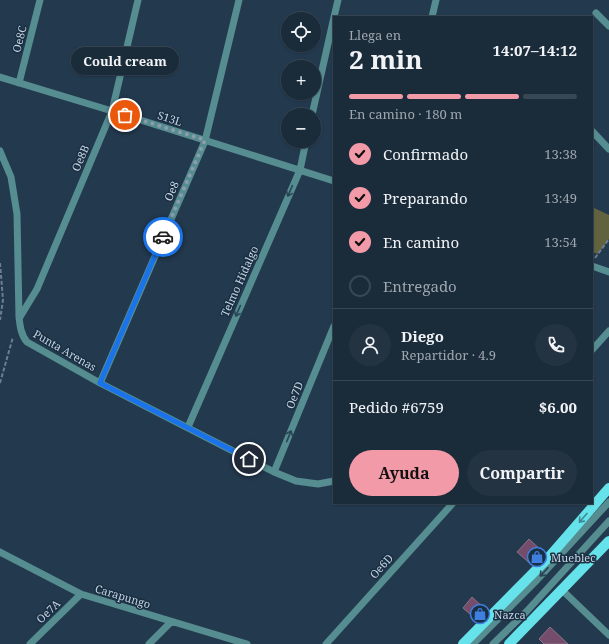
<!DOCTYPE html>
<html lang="es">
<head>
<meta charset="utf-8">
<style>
  body { margin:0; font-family:"Noto Serif",serif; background:#233342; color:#f1f3f6; height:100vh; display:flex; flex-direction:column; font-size:15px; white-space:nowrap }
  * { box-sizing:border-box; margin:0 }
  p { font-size:13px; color:#9fa7af }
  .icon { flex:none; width:22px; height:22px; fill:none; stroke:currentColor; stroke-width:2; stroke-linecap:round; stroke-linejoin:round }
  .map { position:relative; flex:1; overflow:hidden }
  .side { position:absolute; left:333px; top:16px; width:260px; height:488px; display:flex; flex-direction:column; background:#1a2b3a; border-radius:0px; box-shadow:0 1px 3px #0004,0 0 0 1px #384754 }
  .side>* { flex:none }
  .buttons { position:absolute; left:281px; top:12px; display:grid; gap:8px }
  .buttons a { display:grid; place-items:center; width:40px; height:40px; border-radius:50%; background:#1a2b3a; box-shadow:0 1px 3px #0004,0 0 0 1px #384754; font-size:20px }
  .pin { position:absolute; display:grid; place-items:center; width:34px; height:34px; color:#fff; margin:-17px; border:2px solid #fff; border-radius:50%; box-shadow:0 1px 4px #0007 }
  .courier { position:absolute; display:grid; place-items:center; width:40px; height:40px; margin:-20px; border:3px solid #1a73e8; border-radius:50%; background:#fff; color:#222; box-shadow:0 1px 5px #0007 }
  .bubble { position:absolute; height:28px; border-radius:14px; background:#1a2b3a; box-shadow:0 1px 3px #0004,0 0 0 1px #384754; font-size:13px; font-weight:700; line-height:28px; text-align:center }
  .headline em { font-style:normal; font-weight:700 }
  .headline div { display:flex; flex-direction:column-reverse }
  .headline { display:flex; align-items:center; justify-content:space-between; height:68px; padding:0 16px }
  h1 { font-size:26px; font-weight:700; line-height:30px }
  .bar { display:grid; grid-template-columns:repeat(4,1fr); gap:6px 4px; align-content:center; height:48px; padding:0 16px }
  .bar i { height:5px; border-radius:3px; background:#384754 }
  .bar .on { background:#f39aa9 }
  .bar p { grid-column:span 4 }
  .line { display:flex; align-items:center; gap:10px; padding:0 16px; border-top:1px solid #384754 }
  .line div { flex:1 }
  .round { display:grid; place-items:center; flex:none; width:42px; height:42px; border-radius:21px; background:#233342 }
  ol { padding:0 16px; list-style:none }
  li { display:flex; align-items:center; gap:12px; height:44px }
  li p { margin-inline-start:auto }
  li .icon { padding:4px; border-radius:50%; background:#f39aa9; color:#111; stroke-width:4 }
  li:last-child { color:#9fa7af }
  li i { width:22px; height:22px; border:2px solid #384754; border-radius:50% }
  .cta { display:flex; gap:8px; margin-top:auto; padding:8px 16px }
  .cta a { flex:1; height:46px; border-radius:24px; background:#f39aa9; color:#111; font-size:16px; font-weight:700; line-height:46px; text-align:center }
  .cta a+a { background:#233342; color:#f1f3f6 }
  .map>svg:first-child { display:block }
  .green { fill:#61633f }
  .building { fill:#744d6d; stroke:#8e7288 }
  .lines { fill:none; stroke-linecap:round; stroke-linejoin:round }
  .path { stroke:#6c7e90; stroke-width:2; stroke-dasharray:4 2; stroke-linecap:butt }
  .minor { stroke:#568d90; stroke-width:7 }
  .major { stroke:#66e3ea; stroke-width:10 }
  .oneway { stroke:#284656 }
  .oneway2 { stroke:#408996 }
  .done { stroke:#8d9dad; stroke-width:4; stroke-dasharray:0 7.2 }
  .route { stroke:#1a73e8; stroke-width:5 }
  .labels { text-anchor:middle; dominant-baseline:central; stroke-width:3; stroke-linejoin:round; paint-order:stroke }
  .street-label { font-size:11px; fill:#c6d3e0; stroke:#192f43 }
  .poi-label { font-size:11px; fill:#c6d3e0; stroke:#192f43; text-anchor:start }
</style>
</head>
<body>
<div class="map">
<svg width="609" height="644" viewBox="0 0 609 644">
  <rect width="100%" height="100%" fill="#23394e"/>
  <path class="green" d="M592,207L609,215V239L598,254L592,252Z"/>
  <path class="building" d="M529,539L544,553L533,566L517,552Z
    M472,597L487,611L478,621L463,608Z
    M550,627L568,644H544L539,639Z"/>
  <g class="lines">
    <path class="path" d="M595,258L609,239
      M0,263L3,300L0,320
      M0,383L13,337"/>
    <path class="minor" d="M596,13L609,26
      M334,17L338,0
      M432,17L436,0
      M0,77L112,111L334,181
      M19,83L40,0
      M312,115L334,17
      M592,131L609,149
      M0,151L11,177L17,214L19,317C20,326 21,335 27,342L100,383L274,472L296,481L318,484L334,481
      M592,266L609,272
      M20,317L37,289L112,111L138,0
      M592,350L609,331
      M100,383L205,141L239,0
      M188,427L300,170L306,141
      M274,472L334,326
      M0,552L81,594L247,644
      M562,590L609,635
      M30,644L81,594
      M149,644L171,622
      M326,644L453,503
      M473,644L537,580L609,502
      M493,644L527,611L609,521"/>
    <path class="major" d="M463,644L549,557L609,488
      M509,644L609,541"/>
  </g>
  <defs><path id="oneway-shaft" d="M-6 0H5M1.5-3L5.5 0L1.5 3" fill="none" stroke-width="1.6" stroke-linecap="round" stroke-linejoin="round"/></defs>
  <g class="oneway">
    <use href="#oneway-shaft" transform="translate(290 191) rotate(114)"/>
    <use href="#oneway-shaft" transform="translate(238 311) rotate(114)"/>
    <use href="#oneway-shaft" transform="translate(289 436) rotate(-68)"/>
    <use href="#oneway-shaft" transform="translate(544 572) rotate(133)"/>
  </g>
  <use class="oneway2" href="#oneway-shaft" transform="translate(583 518) rotate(131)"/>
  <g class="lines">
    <path class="done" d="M125,115L205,140L163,237"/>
    <path class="route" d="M163,237L100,383L249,459"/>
  </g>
  <defs>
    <g id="shop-ring" transform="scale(1)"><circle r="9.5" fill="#192f43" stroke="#3f7fe0" stroke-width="1.5"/><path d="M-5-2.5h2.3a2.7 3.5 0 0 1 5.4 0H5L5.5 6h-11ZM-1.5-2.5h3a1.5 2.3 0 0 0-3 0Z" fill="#3f7fe0"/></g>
  </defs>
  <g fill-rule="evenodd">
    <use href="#shop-ring" x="537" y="557"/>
    <use href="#shop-ring" x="480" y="614"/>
  </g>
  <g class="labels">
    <g class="street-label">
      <text transform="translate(19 39) rotate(-76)">Oe8C</text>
      <text transform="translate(170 118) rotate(18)">S13L</text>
      <text transform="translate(80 158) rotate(-67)">Oe8B</text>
      <text transform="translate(171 191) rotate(-67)">Oe8</text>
      <text transform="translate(239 281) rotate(-66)">Telmo Hidalgo</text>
      <text transform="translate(65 350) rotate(30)">Punta Arenas</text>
      <text transform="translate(294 395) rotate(-68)">Oe7D</text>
      <text transform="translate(381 566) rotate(-48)">Oe6D</text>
      <text transform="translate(123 596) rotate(17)">Carapungo</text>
      <text transform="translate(48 611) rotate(-44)">Oe7A</text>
    </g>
    <g class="poi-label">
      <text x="551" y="557">Mueblec</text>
      <text x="494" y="614">Nazca</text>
    </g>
  </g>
</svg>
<div class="buttons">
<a><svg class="icon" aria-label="locate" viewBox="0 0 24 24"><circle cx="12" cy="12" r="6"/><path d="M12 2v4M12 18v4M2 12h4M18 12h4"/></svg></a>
<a>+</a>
<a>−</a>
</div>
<div class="pin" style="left:125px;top:115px;background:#ea580c"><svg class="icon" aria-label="bag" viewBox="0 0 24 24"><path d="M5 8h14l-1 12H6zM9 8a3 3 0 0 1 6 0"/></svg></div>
<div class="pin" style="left:249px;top:459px;background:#1f2937"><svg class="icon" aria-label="home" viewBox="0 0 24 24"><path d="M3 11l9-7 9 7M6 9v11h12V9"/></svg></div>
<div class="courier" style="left:163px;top:237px"><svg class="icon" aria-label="car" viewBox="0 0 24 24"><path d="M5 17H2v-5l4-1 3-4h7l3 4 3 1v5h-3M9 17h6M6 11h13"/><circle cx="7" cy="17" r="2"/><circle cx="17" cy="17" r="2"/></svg></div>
<div class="bubble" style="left:71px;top:47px;width:108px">Could cream</div>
<section class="side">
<div class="headline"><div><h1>2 min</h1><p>Llega en</p></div><em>14:07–14:12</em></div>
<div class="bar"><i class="on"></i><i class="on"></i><i class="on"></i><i></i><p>En camino · 180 m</p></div>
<ol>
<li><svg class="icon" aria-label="check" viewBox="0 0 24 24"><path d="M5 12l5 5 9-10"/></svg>Confirmado<p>13:38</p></li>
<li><svg class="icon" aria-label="check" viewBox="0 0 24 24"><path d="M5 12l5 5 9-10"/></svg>Preparando<p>13:49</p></li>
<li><svg class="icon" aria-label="check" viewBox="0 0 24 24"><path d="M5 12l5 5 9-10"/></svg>En camino<p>13:54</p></li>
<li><i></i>Entregado</li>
</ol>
<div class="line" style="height:72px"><a class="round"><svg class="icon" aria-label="person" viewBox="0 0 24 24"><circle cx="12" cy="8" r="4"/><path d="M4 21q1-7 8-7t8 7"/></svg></a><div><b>Diego</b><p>Repartidor · 4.9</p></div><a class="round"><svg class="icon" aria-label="phone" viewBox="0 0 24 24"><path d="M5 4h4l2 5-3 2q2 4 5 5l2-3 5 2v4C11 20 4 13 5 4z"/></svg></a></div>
<div class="line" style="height:52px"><div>Pedido #6759</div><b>$6.00</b></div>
<div class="cta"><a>Ayuda</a><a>Compartir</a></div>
</section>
</div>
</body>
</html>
